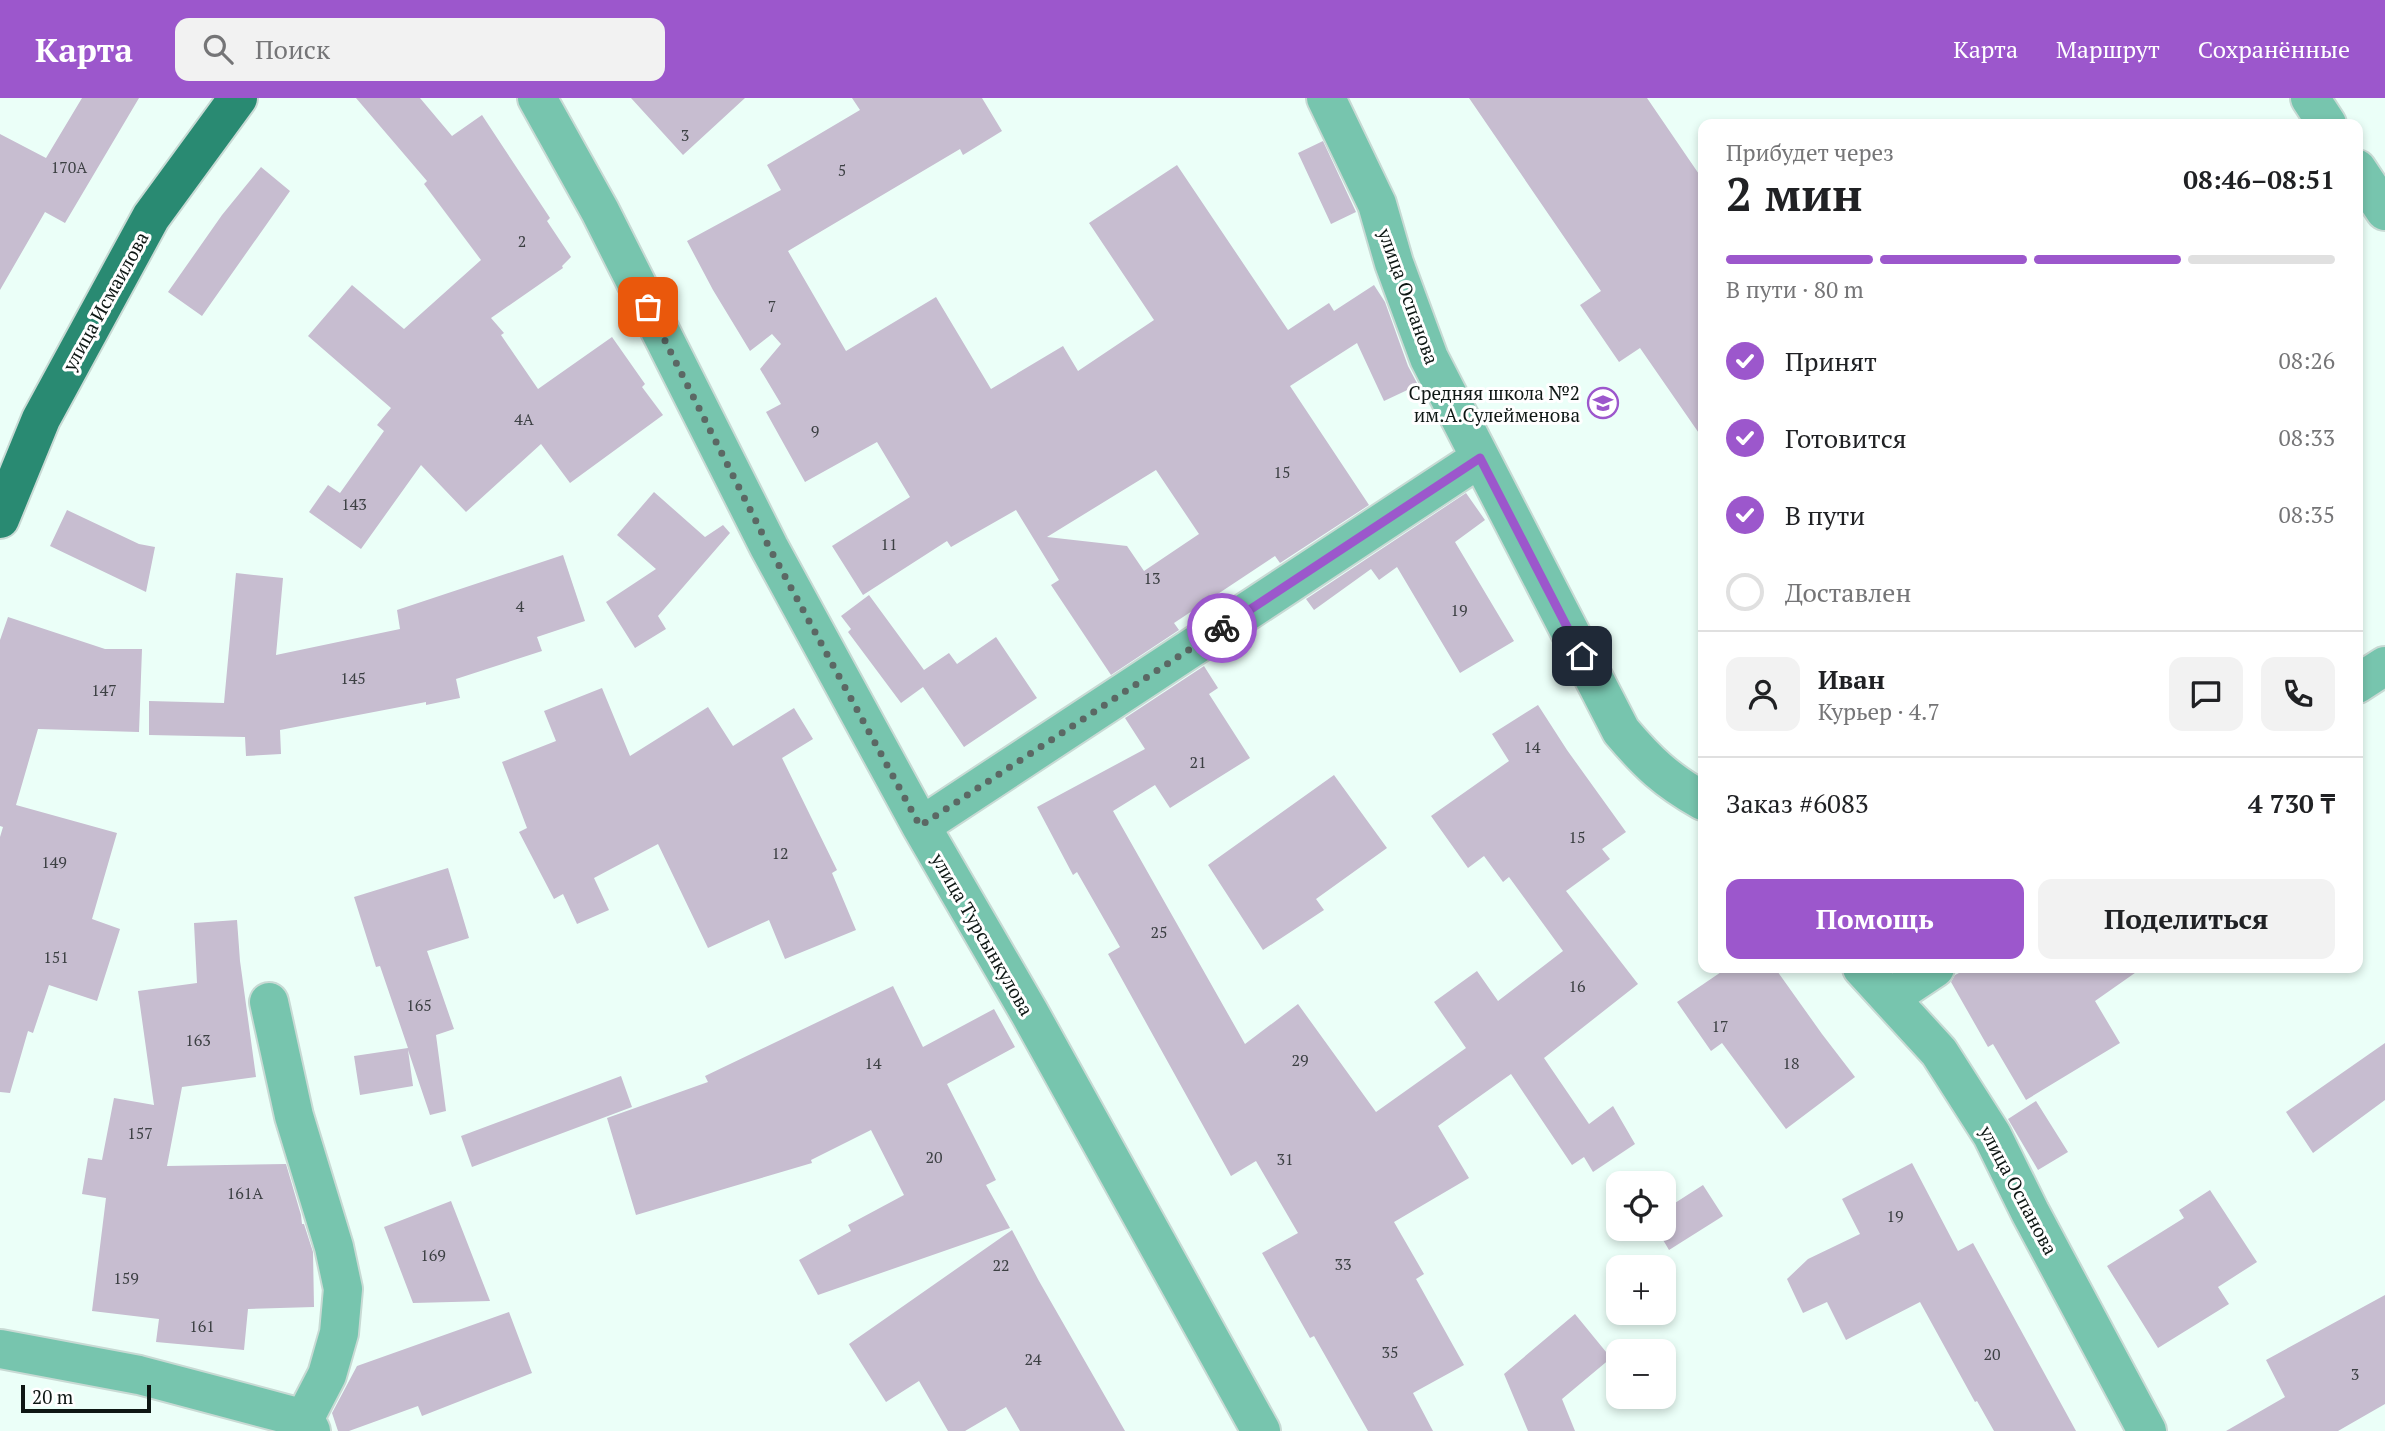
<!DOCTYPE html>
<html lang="ru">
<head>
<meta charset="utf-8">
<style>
  body { margin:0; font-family:"PT Serif",serif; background:#f2f2f2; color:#202124; height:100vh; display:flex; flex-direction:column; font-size:26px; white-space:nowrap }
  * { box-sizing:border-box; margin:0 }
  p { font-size:23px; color:#757577 }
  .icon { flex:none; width:38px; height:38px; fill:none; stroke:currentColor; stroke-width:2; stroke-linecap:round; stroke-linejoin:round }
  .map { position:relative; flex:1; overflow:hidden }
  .sheet { position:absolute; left:1698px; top:21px; width:665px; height:854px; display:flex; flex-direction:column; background:#fff; border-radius:14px; box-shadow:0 4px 10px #0003 }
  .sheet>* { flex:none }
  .fabs { position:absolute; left:1606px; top:1073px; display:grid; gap:14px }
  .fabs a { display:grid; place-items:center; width:70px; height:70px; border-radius:14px; background:#fff; box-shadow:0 4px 10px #0003; font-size:35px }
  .scale { position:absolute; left:21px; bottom:18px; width:130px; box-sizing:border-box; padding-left:7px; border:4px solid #0e1714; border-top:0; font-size:19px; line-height:24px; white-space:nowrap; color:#0e1714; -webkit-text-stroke:5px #fff; paint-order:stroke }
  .pin { position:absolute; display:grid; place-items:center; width:60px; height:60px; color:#fff; margin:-30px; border-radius:14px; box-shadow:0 4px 10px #0006 }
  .courier { position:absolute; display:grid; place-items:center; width:70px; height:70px; margin:-35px; border:5px solid #9c57cc; border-radius:50%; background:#fff; color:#222; box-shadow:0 2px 9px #0007 }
  .headline em { font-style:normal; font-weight:700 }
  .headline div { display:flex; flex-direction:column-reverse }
  .headline { display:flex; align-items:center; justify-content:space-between; height:119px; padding:0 28px }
  h1 { font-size:46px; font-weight:700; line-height:52px }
  .bar { display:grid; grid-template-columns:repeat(4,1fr); gap:10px 7px; align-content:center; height:84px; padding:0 28px }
  .bar i { height:9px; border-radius:5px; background:#e0e0e0 }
  .bar .active { background:#9c57cc }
  .bar p { grid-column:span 4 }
  .line { display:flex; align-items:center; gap:18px; padding:0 28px; border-top:2px solid #e0e0e0 }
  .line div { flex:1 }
  .round { display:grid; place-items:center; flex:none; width:74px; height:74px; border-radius:14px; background:#f2f2f2 }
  ol { padding:0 28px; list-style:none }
  li { display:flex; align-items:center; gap:21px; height:77px }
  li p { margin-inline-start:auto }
  li .icon { padding:7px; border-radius:50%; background:#9c57cc; color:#fff; stroke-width:4 }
  li:last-child { color:#757577 }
  li i { width:38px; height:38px; border:4px solid #e0e0e0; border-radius:50% }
  .action { display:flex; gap:14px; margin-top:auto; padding:14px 28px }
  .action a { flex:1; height:80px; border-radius:14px; background:#9c57cc; color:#fff; font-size:28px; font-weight:700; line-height:80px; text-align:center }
  .action a+a { background:#f2f2f2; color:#202124 }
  header { display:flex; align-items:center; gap:42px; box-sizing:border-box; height:98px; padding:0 35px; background:#9c57cc; color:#fff }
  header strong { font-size:33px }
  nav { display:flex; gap:38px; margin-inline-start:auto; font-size:24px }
  .search { width:490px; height:63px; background:#f2f2f2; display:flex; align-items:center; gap:18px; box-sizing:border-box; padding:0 24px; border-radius:14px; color:#757577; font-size:26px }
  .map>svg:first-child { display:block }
  .building { fill:#c7bdd0; fill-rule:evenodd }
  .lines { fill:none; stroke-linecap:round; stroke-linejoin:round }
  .minor-casing { stroke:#c8dad4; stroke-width:42 }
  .major-casing { stroke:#c8dad4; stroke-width:42 }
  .minor { stroke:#77c5ae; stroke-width:38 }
  .major { stroke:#298a72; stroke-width:38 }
  .done { stroke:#5b6864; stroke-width:7; stroke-dasharray:0 12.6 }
  .route { stroke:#9c57cc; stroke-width:9 }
  .labels { text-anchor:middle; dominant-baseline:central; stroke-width:6; stroke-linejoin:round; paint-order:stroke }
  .number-label { font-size:16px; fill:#3c4043 }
  .street-label { font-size:19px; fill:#0e1714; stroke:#fff }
  .poi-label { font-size:19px; fill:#0e1714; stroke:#fff; text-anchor:end }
</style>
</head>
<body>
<header>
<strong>Карта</strong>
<div class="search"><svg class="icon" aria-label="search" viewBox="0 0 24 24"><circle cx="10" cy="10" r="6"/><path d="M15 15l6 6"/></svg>Поиск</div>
<nav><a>Карта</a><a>Маршрут</a><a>Сохранённые</a></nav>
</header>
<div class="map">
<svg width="2385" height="1333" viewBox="0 0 2385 1333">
  <rect width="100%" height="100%" fill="#ebfff8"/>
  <path class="building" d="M82,0H139L65,125L45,114L0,192V36L46,60Z
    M356,0H420L452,38L482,17L550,120L547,123L571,159L562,168L563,170L491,220L504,235L501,237L538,291L612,239L645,286L642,289L663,317L570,385L541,346L466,414L421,367L361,451L309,414L328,387L340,395L384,333L377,327L391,310L308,238L352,187L404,231L481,162L424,86L427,83Z
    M631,0H745L683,57Z
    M852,0H982L1002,33L963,57L960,51L788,153L846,253L936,199L991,291L1063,248L1078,273L1154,222L1089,125L1177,67L1288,232L1329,205L1334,213L1374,187L1385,204L1408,268L1418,287L1384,303L1357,245L1290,288L1369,407L1280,465L1275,458L1174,525L1179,532L1111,577L1051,487L1059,482L1016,412L951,449L947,443L863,497L832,448L910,399L877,344L805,384L766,314L781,306L760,271L781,246L772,236L750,253L713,192L687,143L781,92L767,67L860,12ZM1156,372L1199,436L1144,473L1127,448L1047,439Z
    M1469,0H1647L1703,82V341L1640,250L1619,264L1580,207L1601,193Z
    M1323,43L1356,114L1331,126L1298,55Z
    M261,69L290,93L202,218L168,194L222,117Z
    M654,394L705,439L723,427L730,435L658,518L666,531L635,550L606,504L656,471L617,437Z
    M1466,395L1485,422L1455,444L1514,543L1460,575L1397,469L1379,482L1371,471L1314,512L1306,501Z
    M67,412L139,446L155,449L146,494L50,448Z
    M563,457L585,523L537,539L542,553L456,581L460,600L426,607V604L280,632L281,656L246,658L245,639L149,637V603L224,605L236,475L283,480L276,557L400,531L397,512Z
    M869,497L924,572L949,555L957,566L996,539L1037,600L964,649L923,589L901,605L848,534L851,531L841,518Z
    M8,519L105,551H142L139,634L38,631L16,707L117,735L92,821L120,831L97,903L49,887L33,935L28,933L10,995L0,994V739L3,729L0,728V542Z
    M1204,568L1218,590L1209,596L1250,660L1170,710L1155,687L1113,713L1245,946L1298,906L1376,1014L1466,950L1434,904L1477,873L1498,903L1563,853L1509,779L1503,784L1484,758L1468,770L1431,718L1509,663L1492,636L1538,607L1567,652L1626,734L1602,751L1610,761L1566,793L1638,886L1544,960L1589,1026L1613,1008L1635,1046L1593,1074L1584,1059L1572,1067L1511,976L1438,1028L1469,1080L1394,1124L1424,1176L1416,1181L1464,1267L1413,1295L1433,1333H1368L1314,1238L1310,1240L1262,1155L1298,1135L1256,1063L1231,1078L1108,856L1120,849L1077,774L1073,777L1037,709L1145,651L1125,620Z
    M602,590L630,658L708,609L733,648L794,610L813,641L782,660L837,772L832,775L856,832L785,861L769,822L708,850L658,746L594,780L609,812L577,826L563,796L554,801L519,734L527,730L502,664L556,643L544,613Z
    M1334,677L1387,750L1316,801L1324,812L1263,852L1208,767Z
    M448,770L469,840L427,853L454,931L436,937L446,1013L430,1017L408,952L413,988L360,997L354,958L408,950L380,868L376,869L354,799Z
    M237,822L240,863L256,979L182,989L167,1068L286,1066L301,1117L302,1126H304L313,1154L314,1209L248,1211L244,1252L156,1244L159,1221L92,1213L106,1100L82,1096L88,1060L102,1062L114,1000L154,1007L138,893L197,885L194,825Z
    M1727,870H1775L1822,936L1855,979L1786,1031L1722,945L1711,953L1677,904Z
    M1969,870H2142L2095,903L2120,945L2026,1002L1993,946L1988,949L1951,884L1955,877Z
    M893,888L923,949L994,911L1015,949L947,986L996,1082L986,1087L1010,1130L818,1197L799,1162L851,1133L848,1127L904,1097L871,1032L811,1062L812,1065L636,1117L607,1020L708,984L705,978Z
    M2385,945V1002L2313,1055L2286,1014Z
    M621,978L632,1009L472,1069L461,1038Z
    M2036,1003L2068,1054L2038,1072L2008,1021Z
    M1912,1065L1958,1153L1973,1145L2076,1333H1994L1977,1303L1975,1304L1920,1204L1846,1242L1827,1204L1803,1215L1787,1181L1808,1161L1860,1136L1842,1101Z
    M1703,1087L1723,1118L1669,1152L1656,1130H1664V1112Z
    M2210,1092L2257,1164L2218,1189L2229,1206L2158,1250L2107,1168L2184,1120L2179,1112Z
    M451,1103L490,1203L413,1205L384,1129Z
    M1012,1132L1039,1183L1125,1333H1020L1006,1309L965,1333H948L919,1283L886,1304L849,1246Z
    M2385,1197V1306L2338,1333H2226L2285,1299L2266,1262Z
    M509,1214L532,1275L422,1318L418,1308L349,1333H338L332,1315L357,1268Z
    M1575,1216L1611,1260L1562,1301L1575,1333H1528L1504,1276Z"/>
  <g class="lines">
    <g class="minor-casing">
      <path id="minor" d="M537,0L600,113L769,449L921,728L1029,914L1261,1333
        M1326,0L1377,106L1394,165L1429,260L1621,633C1648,665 1666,682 1703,703
        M2310,0L2327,26
        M2357,71L2385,113
        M2357,586L2385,568
        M921,728L1480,360
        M1862,870L1939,954L1992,1037L2030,1114L2147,1333
        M1890,900L1935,870
        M269,904L294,1018L334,1149L343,1191L339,1235L327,1277L298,1333
        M0,1251L139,1277L305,1321L311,1333"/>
    </g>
    <g class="major-casing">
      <path id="major" d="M0,421L41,321L151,119L238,0"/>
    </g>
    <use href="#minor" class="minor"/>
    <use href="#major" class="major"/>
  </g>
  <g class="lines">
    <path class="done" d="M648,209L769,449L920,728L1222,530"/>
    <path class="route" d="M1222,530L1480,360L1582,558"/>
  </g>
  <defs>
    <g id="school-ring" transform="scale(1.575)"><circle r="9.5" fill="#fff" stroke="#9c57cc" stroke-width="1.5"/><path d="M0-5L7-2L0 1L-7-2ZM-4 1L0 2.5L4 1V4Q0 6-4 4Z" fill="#9c57cc"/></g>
  </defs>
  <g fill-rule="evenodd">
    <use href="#school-ring" x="1603" y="305"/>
  </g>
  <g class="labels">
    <g class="number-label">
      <text x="685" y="37">3</text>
      <text x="69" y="69">170А</text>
      <text x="842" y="72">5</text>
      <text x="522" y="143">2</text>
      <text x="772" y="208">7</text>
      <text x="524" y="321">4А</text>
      <text x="815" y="333">9</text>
      <text x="1282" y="374">15</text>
      <text x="354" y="406">143</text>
      <text x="889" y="446">11</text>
      <text x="1152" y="480">13</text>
      <text x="520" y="508">4</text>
      <text x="1459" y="512">19</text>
      <text x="353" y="580">145</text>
      <text x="104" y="592">147</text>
      <text x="1532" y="649">14</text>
      <text x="1198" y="664">21</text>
      <text x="1577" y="739">15</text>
      <text x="780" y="755">12</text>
      <text x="54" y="764">149</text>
      <text x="1159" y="834">25</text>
      <text x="56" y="859">151</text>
      <text x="1577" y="888">16</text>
      <text x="419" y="907">165</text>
      <text x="1720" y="928">17</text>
      <text x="198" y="942">163</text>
      <text x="1300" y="962">29</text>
      <text x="873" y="965">14</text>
      <text x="1791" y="965">18</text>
      <text x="140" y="1035">157</text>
      <text x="934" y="1059">20</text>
      <text x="1285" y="1061">31</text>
      <text x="245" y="1095">161А</text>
      <text x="1895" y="1118">19</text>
      <text x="433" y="1157">169</text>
      <text x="1343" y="1166">33</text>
      <text x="1001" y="1167">22</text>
      <text x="126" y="1180">159</text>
      <text x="202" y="1228">161</text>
      <text x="1390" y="1254">35</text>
      <text x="1992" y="1256">20</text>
      <text x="1033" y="1261">24</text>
      <text x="2355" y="1276">3</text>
    </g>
    <g class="street-label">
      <text transform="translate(1409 198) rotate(70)">улица Оспанова</text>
      <text transform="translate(105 203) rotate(-61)">улица Исмаилова</text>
      <text transform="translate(983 836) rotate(60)">улица Турсынкулова</text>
      <text transform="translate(2019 1092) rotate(62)">улица Оспанова</text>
    </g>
    <g class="poi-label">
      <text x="1580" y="294">Средняя школа №2<tspan x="1580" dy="22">им.А.Сулейменова</tspan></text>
    </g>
  </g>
</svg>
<div class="fabs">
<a><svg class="icon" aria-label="locate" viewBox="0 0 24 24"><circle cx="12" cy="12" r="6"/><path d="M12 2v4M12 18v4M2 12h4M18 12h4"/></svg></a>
<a>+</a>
<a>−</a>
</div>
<div class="scale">20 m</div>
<div class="pin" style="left:648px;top:209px;background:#ea580c"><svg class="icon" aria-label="bag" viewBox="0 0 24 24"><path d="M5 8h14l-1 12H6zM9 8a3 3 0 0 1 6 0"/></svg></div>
<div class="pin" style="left:1582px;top:558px;background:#1f2937"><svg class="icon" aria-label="home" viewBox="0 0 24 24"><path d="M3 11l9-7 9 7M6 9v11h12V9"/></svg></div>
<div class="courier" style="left:1222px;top:530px"><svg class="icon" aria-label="bike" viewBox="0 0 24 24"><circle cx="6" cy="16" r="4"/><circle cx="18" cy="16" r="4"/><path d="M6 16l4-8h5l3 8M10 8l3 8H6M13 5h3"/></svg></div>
<section class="sheet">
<div class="headline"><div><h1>2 мин</h1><p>Прибудет через</p></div><em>08:46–08:51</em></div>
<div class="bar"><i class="active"></i><i class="active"></i><i class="active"></i><i></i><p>В пути · 80 m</p></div>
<ol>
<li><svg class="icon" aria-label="check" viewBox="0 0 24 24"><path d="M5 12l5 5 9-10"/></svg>Принят<p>08:26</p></li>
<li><svg class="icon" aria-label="check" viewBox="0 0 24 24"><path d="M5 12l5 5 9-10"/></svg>Готовится<p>08:33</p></li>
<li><svg class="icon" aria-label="check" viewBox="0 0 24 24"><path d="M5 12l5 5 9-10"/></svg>В пути<p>08:35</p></li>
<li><i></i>Доставлен</li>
</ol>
<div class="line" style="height:126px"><a class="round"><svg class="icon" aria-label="person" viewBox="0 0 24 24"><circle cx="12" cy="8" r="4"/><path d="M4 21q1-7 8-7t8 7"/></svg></a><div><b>Иван</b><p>Курьер · 4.7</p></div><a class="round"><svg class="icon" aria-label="chat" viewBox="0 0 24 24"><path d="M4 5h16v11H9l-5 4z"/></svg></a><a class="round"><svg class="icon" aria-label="phone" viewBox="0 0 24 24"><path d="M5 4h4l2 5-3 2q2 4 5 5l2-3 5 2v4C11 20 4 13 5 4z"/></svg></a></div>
<div class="line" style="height:91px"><div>Заказ #6083</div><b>4 730 ₸</b></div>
<div class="action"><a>Помощь</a><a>Поделиться</a></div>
</section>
</div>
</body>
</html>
